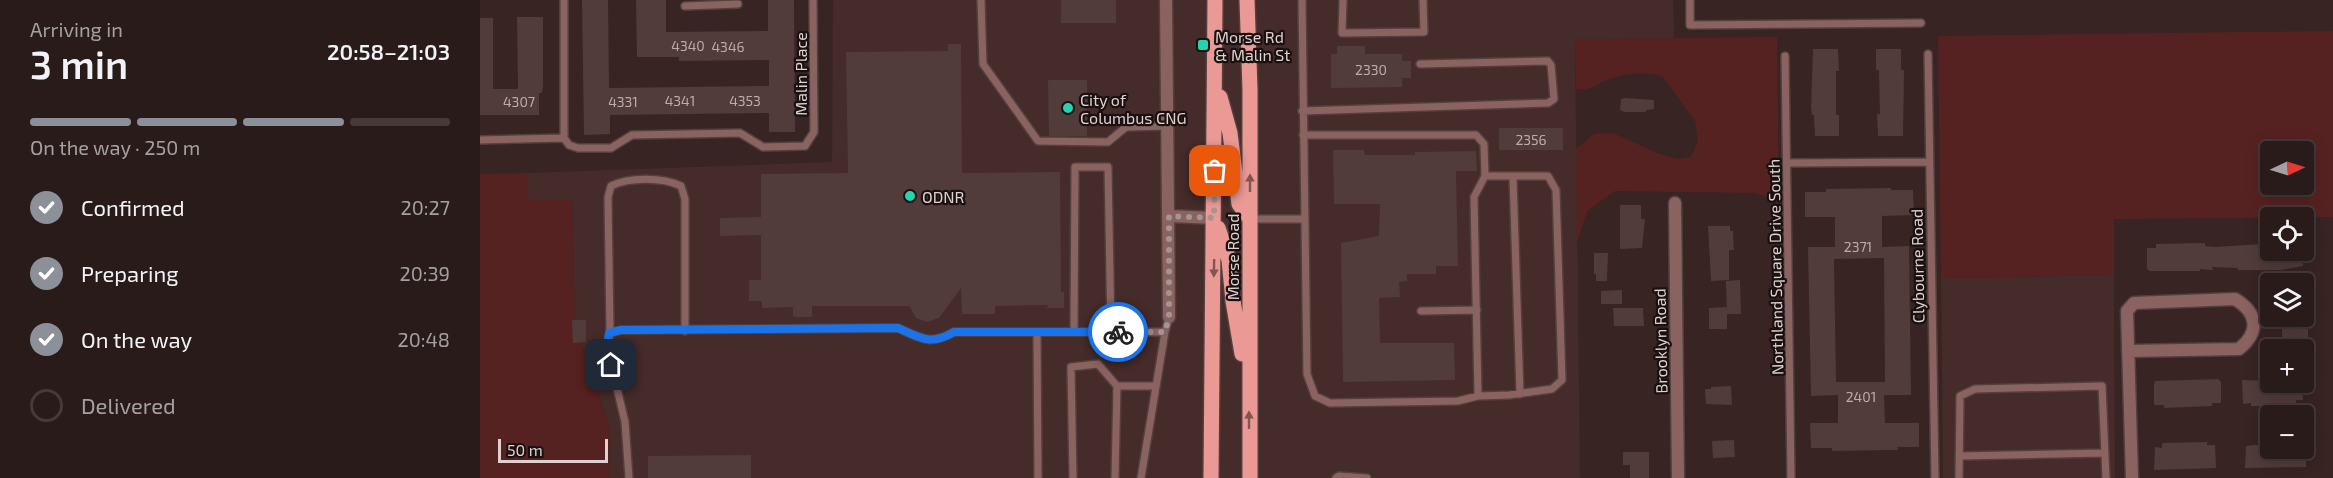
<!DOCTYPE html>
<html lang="en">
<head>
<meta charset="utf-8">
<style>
  body { margin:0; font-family:"Exo 2",sans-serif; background:#312423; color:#f1f3f6; height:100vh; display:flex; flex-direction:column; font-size:22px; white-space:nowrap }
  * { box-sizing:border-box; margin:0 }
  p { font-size:20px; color:#a5a1a2 }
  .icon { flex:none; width:33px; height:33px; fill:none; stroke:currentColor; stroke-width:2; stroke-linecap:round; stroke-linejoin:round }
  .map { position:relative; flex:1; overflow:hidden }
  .sheet { display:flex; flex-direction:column; background:#291b1a; width:480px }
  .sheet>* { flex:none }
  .needle { width:39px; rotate:86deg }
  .fabs { position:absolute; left:1780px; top:141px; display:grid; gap:12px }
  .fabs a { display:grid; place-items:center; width:54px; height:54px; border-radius:6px; background:#291b1a; box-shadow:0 3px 15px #0003,0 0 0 2px #453939; font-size:30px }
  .scale { position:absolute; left:18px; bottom:15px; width:110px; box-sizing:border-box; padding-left:6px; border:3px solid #dfd1d0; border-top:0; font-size:16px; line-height:21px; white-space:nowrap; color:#dfd1d0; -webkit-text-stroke:4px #19100f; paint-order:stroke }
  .pin { position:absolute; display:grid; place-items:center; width:51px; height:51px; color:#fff; margin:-26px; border-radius:12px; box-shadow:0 3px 9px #0006 }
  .courier { position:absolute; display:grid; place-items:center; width:60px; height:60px; margin:-30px; border:4px solid #1a73e8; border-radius:50%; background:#fff; color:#222; box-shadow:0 2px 8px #0007 }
  .head em { font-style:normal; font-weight:600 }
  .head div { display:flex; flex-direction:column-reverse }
  .head { display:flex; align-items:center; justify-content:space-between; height:102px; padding:0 30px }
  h1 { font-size:39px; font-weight:600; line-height:45px }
  .bar { display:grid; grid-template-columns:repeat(4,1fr); gap:9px 6px; align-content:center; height:72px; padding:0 30px }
  .bar i { height:8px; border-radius:4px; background:#453939 }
  .bar .active { background:#8c9099 }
  .bar p { grid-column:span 4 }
  ol { padding:0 30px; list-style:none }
  li { display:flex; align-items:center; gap:18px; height:66px }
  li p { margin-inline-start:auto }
  li .icon { padding:6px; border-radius:50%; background:#8c9099; color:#fff; stroke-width:4 }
  li:last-child { color:#a5a1a2 }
  li i { width:33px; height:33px; border:3px solid #453939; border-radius:50% }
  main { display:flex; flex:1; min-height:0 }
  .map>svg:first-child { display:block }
  .built { fill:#452b29 }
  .green { fill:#562221; fill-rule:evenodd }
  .building { fill:#513c3a; fill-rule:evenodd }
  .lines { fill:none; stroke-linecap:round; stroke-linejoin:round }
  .lane-casing { stroke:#52403f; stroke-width:10 }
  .street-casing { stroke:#52403f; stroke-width:15 }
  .primary-casing { stroke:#52403f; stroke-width:18 }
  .lane { stroke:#8a6260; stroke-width:7 }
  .street { stroke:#8a6260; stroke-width:12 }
  .primary { stroke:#eb9995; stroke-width:15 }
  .oneway { fill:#825452 }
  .done { stroke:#a49493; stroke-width:6; stroke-dasharray:0 10.8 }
  .route { stroke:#1a73e8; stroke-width:8 }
  .poi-dot { fill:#23d5af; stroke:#19100f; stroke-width:2 }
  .labels { text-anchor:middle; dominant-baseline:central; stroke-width:4.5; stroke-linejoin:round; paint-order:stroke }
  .number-label { font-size:14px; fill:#bcacaa }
  .poi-label { font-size:16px; fill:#dfd1d0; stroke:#19100f; text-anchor:start }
  .street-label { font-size:16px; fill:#dfd1d0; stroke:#19100f }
</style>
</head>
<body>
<main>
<section class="sheet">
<div class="head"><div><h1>3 min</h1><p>Arriving in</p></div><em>20:58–21:03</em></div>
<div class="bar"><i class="active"></i><i class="active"></i><i class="active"></i><i></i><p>On the way · 250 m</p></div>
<ol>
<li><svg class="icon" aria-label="check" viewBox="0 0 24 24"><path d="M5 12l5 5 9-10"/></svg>Confirmed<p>20:27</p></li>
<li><svg class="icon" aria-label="check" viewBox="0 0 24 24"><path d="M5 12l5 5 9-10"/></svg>Preparing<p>20:39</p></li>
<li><svg class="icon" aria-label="check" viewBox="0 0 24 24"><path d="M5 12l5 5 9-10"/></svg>On the way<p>20:48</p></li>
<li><i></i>Delivered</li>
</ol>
</section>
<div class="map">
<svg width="1853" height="478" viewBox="0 0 1853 478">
  <rect width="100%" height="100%" fill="#372423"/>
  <path class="built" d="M353,0H1193L1194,38L1095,40L1100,478H130L129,425L95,325L92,200H47V173L352,162Z
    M1634,275L1635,478H1463L1461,278Z"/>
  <path class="green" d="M1853,31V217L1634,219V275L1461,278L1458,36ZM1791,152H1824V184H1791Z
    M1297,37L1299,201L1275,193L1135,191L1107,211L1097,243L1096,149L1114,134L1133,133L1177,153L1197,159L1211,157L1218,140L1215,121L1182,76C1165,72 1147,73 1130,79C1115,84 1113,91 1096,89L1095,39Z
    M47,173L48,200H92L95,325L129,425L130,478H0V174Z"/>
  <path class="building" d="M102,0H128L129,88L289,86V60L199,61V57H157L156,0H186V32L288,31V0H314L315,132H289V113L130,115V134L104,135Z
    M581,0H636V23H581Z
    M37,17H63V85L62,93H59V115H0V18H13V89H38Z
    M468,44H481L482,173L580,172L581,292H584V308H567L568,305L515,306V314H482L481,288L459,318L447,322L436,318L429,306H332V317H313V307L282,308V301H269V280H281V235L240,236V218L281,217V174L368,173L366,52L468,51Z
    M857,46H885V54H922V61H931V78H922V87L851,88V54H857Z
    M1333,49H1358L1359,71H1356V115H1359V136H1335L1334,115H1332L1331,108Z
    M1396,49H1421V70H1424L1423,136H1398L1397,114H1400L1399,70H1396Z
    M568,80H607V136H569Z
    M1145,98L1174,100V109L1166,110V112H1144L1140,110L1141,99Z
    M1019,128H1083V150H1019Z
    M853,150H884L885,155H935V152L996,151L997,171H976L978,266H956V274H927V281L919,282L920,297L899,298L900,343H974L975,380L863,382L861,243L899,236L900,204H854Z
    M1411,188V190H1433L1434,215L1402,216V247L1429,246L1431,395H1404L1405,423H1439V447H1417L1418,450H1411L1352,451V448H1331L1330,423H1358V395L1331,396L1328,247H1355V217H1325V192H1346V189ZM1404,258L1405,382H1356L1354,259Z
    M1140,205H1161V219H1165L1162,248L1140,249Z
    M1228,226H1250V231H1253L1254,250H1249V280L1231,281Z
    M1725,243V246L1734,247L1783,244V246H1791V250H1822L1823,266L1801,270H1758V268L1732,267L1733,270L1720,269V271H1670L1667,269V248H1676V244Z
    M1114,253H1128L1127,281H1116V274H1114Z
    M1260,280L1261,314H1247L1246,281Z
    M1142,290V304H1121V291Z
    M1247,307V329H1229V308Z
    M1133,308H1163L1164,326H1134Z
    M1802,316H1828V345H1825V350H1802Z
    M92,320H106V342L93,343Z
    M1738,379L1741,382V403H1732V406L1684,408V405H1674V384L1675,381Z
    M1762,380L1822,382L1823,400H1816V406H1771V403L1763,404Z
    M1251,386L1252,405L1226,404L1225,389H1231V387Z
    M1254,440L1255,457L1233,458L1232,441Z
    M1727,442V445H1735L1736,468L1674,470L1675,447L1682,448V443Z
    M1773,445H1790L1791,448H1826V467L1765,468L1766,446Z
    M1143,452H1169V478H1150V465H1143Z
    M271,455V478H168V456Z"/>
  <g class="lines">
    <g class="lane-casing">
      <path id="lane" d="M84,0V138
        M501,0L503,64L558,141L628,142L646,127L688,126
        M822,0L827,374L835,396L850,403L978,401L998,396L1029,395L1072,389L1082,380L1076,190L1068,176H1005
        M863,0L862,33L944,32L943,0
        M1210,0V25L1441,23
        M205,6L258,4
        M1448,54L1455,478
        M1305,56L1311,478
        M822,111L1068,103L1074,99L1071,65L1068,61L940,64
        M823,135H996L1004,144L1005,176L994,197L998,396
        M84,138L89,145L98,148H131L152,135L260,133L283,147L325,146L334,132L333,0
        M0,140L84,138
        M1307,163L1449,162
        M1033,177L1040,394
        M770,219H824
        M941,311L997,310
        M557,332L558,478
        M594,332L595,167H628L631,332
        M130,333L128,197L131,186C149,177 182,177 201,186L205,199V331
        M1479,456L1625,453
        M149,478L145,422L127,346L130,333L141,330L418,328C441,338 449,346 474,332H685L689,317
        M593,478L591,367L618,364L637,386H676
        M635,478L637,386
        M661,478L685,332
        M856,478L859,476L887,478
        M1479,478L1480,396L1495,389L1622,386L1626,478"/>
    </g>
    <g class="street-casing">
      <path id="street" d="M686,0L689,317
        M1195,203L1198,478
        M689,216L734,218
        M1648,351L1759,349C1780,332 1778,313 1755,299L1654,303L1647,311L1652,478"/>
    </g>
    <g class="primary-casing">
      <path id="primary" d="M767,0L770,90V478
        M740,97L750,133L759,204L770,219
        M738,228L749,260L753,301L762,354
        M731,478L735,0"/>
    </g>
    <use href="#lane" class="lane"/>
    <use href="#street" class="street"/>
    <use href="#primary" class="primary"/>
  </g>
  <defs><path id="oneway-solid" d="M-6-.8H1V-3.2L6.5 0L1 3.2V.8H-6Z" transform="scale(1.5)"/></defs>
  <g class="oneway">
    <use href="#oneway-solid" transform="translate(770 183) rotate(-90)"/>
    <use href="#oneway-solid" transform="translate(734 268) rotate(91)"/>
    <use href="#oneway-solid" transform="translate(769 420) rotate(-90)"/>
  </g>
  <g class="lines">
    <path class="done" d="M638,332H685L689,317V216L734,218L735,171"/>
    <path class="route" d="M131,365L127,346L129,333L141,330L418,328C441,338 450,346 474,332H638"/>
  </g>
  <g class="poi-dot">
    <rect x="717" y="39" width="12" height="12" rx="3"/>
    <circle cx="588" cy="108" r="6"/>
    <circle cx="430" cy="196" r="6"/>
  </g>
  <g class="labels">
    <g class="number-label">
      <text x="208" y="45">4340</text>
      <text x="248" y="46">4346</text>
      <text x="891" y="69">2330</text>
      <text x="200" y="100">4341</text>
      <text x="265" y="100">4353</text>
      <text x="39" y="101">4307</text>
      <text x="143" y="101">4331</text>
      <text x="1051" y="139">2356</text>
      <text x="1378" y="246">2371</text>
      <text x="1381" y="396">2401</text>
    </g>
    <g class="poi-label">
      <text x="735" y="36">Morse Rd<tspan x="735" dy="18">&amp; Malin St</tspan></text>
      <text x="600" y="99">City of<tspan x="600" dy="18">Columbus CNG</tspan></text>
      <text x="442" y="196">ODNR</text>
    </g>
    <g class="street-label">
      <text transform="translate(320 74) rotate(-90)">Malin Place</text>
      <text transform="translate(752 257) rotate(-90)">Morse Road</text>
      <text transform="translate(1437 266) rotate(-91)">Clybourne Road</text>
      <text transform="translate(1295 267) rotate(-91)">Northland Square Drive South</text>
      <text transform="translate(1180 341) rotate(-91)">Brooklyn Road</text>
    </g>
  </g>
</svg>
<div class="fabs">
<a><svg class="needle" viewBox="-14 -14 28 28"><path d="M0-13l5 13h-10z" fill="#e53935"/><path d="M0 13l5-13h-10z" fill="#a5a1a2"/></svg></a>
<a><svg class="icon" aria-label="locate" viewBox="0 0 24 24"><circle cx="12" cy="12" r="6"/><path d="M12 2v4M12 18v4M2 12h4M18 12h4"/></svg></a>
<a><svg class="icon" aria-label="layers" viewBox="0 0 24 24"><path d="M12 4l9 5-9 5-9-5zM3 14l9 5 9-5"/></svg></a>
<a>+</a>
<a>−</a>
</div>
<div class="scale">50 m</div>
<div class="pin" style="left:735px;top:171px;background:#ea580c"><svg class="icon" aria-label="bag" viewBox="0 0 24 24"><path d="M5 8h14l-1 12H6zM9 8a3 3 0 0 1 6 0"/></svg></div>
<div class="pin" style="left:131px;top:365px;background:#1f2937"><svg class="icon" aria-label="home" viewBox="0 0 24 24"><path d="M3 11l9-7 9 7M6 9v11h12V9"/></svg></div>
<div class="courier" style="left:638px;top:332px"><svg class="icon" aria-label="bike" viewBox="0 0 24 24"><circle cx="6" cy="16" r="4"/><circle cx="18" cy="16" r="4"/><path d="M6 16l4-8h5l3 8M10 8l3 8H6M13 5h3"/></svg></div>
</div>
</main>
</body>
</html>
